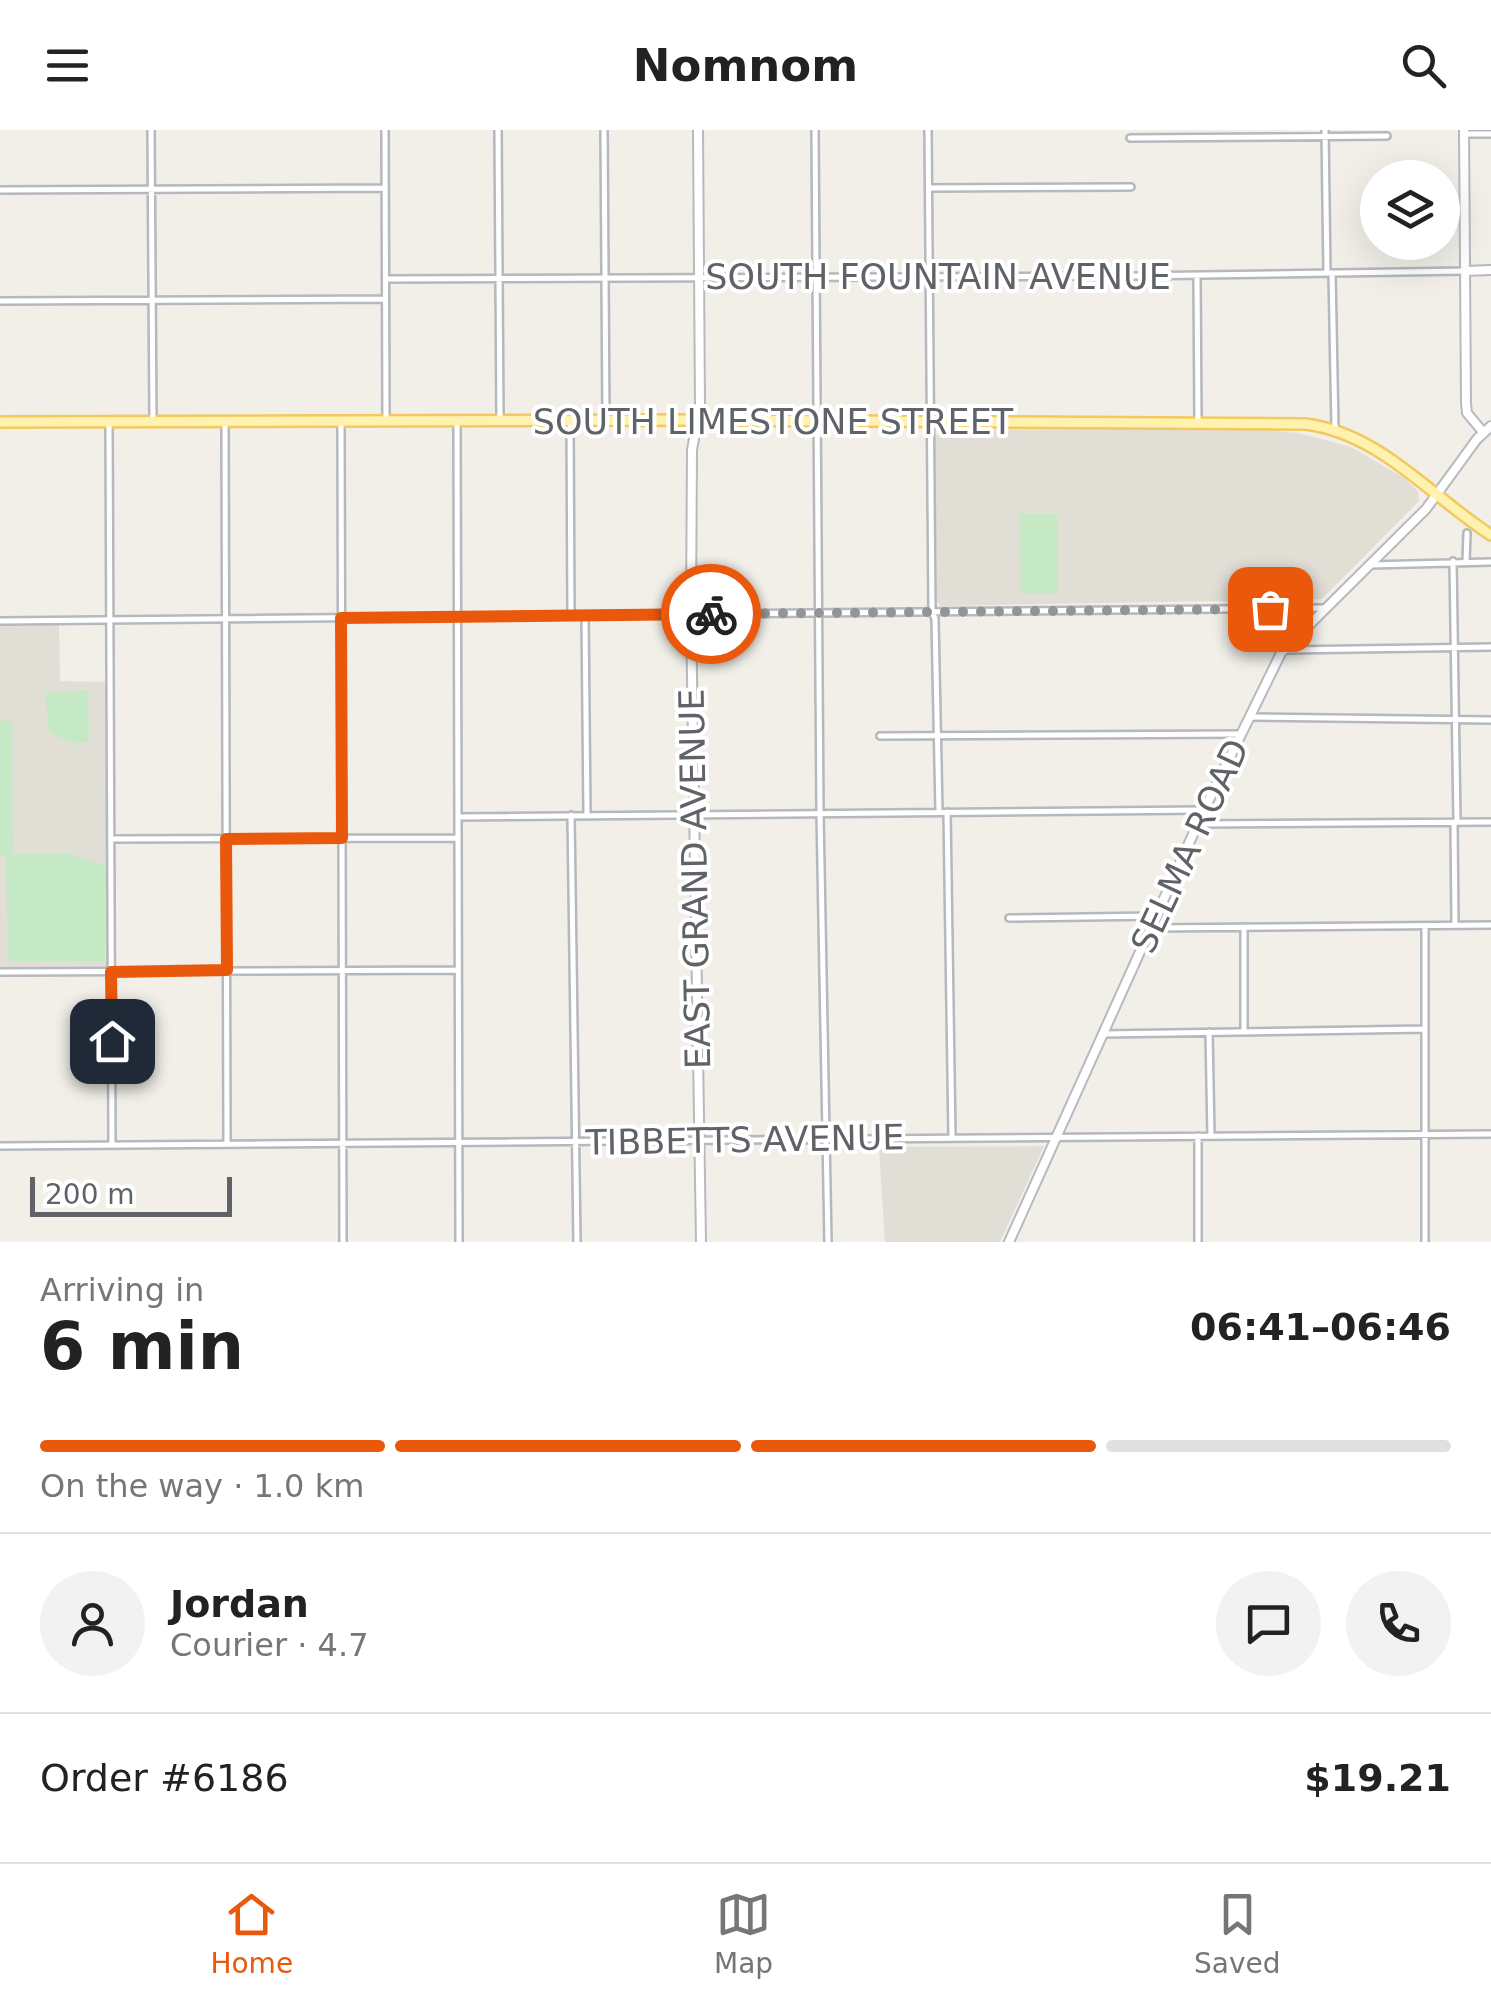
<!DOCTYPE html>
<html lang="en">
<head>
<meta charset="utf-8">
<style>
  body { margin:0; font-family:"DejaVu Sans",sans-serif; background:#f2f2f2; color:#222; height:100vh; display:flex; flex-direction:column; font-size:38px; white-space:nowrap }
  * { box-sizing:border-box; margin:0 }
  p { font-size:32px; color:#767676 }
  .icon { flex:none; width:55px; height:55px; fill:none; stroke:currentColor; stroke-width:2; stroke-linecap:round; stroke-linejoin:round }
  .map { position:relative; height:1112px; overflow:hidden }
  .drawer { display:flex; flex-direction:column; background:#fff; flex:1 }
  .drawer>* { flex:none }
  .fabs { position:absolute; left:1360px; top:30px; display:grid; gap:20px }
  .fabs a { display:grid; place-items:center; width:100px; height:100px; border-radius:50%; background:#fff; box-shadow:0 10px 40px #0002; font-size:50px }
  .scale { position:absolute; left:30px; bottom:25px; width:202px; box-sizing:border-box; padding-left:10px; border:5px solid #5f6368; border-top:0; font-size:28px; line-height:35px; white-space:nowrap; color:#5f6368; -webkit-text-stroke:8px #fff; paint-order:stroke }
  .pin { position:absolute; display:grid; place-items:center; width:85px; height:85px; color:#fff; margin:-42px; border-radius:20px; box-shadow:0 5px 15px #0006 }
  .courier { position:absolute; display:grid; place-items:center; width:100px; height:100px; margin:-50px; border:8px solid #ea580c; border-radius:50%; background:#fff; color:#222; box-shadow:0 2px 12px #0007 }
  .head em { font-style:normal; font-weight:700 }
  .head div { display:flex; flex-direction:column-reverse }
  .head { display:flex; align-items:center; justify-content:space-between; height:170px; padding:0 40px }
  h1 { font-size:65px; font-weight:700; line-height:75px }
  .bar { display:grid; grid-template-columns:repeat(4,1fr); gap:15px 10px; align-content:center; height:120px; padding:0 40px }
  .bar i { height:12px; border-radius:8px; background:#e0e0e0 }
  .bar .active { background:#ea580c }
  .bar p { grid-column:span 4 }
  .line { display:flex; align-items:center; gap:25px; padding:0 40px; border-top:2px solid #e0e0e0 }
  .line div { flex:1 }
  .round { display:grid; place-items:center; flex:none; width:105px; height:105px; border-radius:52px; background:#f2f2f2 }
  header { display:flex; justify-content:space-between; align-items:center; height:130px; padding:0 40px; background:#fff; font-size:45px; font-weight:700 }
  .menu { display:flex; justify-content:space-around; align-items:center; height:140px; border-top:2px solid #e0e0e0; background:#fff; font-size:28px; color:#767676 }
  .menu a { display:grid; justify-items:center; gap:5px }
  .menu .active { color:#ea580c }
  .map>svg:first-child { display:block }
  .education { fill:#e1ded6 }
  .green { fill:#c5e8c5 }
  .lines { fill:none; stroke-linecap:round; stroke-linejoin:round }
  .street-casing { stroke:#b5b8bc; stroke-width:10 }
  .secondary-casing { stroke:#b6babf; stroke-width:12 }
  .primary-casing { stroke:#f2c960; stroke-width:14 }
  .street { stroke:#fff; stroke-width:5 }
  .secondary { stroke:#fff; stroke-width:8 }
  .primary { stroke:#fff2af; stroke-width:9 }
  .done { stroke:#929495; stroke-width:10; stroke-dasharray:0 18 }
  .route { stroke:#ea580c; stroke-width:12 }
  .labels { text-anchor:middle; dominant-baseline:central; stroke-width:8; stroke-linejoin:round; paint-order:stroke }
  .street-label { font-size:35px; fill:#5f6368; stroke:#fff }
</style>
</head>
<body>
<header><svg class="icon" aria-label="menu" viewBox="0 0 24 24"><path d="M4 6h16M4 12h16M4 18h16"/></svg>Nomnom<svg class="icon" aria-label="search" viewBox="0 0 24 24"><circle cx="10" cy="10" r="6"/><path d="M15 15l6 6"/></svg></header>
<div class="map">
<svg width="1491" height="1112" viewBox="0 0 1491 1112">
  <rect width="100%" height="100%" fill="#f1efe8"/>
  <path class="education" d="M1240,298L1298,303L1351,317L1404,348L1418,361L1419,371L1322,469L941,476L937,472L935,307L943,300Z
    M59,490L60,551L110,552L111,842H0V491Z
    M1044,1016L1000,1112H885L879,1017Z"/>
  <path class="green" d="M1020,384H1057V464H1021Z
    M88,560L89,612L71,613L49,602L45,563Z
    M0,591H12L13,724H70L105,736V831H8L6,725H0Z"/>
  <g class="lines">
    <g class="street-casing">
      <path id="street" d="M151,0L153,291
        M385,0L386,290
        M498,0L500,290
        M604,0L606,291
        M815,0L820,683L828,1112
        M928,0L932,481L935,489L939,682
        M1325,0L1327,143
        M1464,4H1491
        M1130,8L1387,6
        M929,58L1131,57
        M0,60L385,58
        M1332,143L1335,299
        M1197,146L1198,293
        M386,149L1132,146L1466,141
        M0,171L385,169
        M457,290L459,1112
        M109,291L112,1015
        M570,291L571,485
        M225,293L227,1013
        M341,293L343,1112
        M1453,431L1457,692
        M1466,432L1467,403
        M1370,435L1491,432
        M585,485L587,685
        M0,491L1326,478
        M1287,520L1491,517
        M1250,587L1491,590
        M880,606L1242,604
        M947,682L952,1008
        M571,685L577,1112
        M458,687L1204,680
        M1454,693L1455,795
        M1199,694L1491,692
        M111,709L458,708
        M1009,788L1156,786
        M1151,798L1491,795
        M0,842L458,840
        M1244,901V797
        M1209,902L1211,1006
        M1103,904L1425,899
        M1198,1006V1112
        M0,1016L1491,1004
        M1425,1112V796"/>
    </g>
    <g class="secondary-casing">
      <path id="secondary" d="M698,0L700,275L692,320L691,484L701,1112
        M1464,0L1466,273L1467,283L1483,302
        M1466,141L1491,140
        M1009,1112L1204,680L1281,523L1426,379L1477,309L1491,296"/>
    </g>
    <g class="primary-casing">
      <path id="primary" d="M0,292L705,290L1305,294C1380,303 1430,366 1491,405"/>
    </g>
    <use href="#street" class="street"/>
    <use href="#secondary" class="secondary"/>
    <use href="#primary" class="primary"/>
  </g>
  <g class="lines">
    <path class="done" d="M711,484L1270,479"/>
    <path class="route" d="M112,911L111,842L227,840L226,709L342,708L341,488L711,484"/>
  </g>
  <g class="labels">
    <g class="street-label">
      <text x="938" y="147">SOUTH FOUNTAIN AVENUE</text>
      <text x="773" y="292">SOUTH LIMESTONE STREET</text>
      <text transform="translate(1190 716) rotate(-65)">SELMA ROAD</text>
      <text transform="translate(695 749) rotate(-91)">EAST GRAND AVENUE</text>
      <text transform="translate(745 1010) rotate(-1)">TIBBETTS AVENUE</text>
    </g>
  </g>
</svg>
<div class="fabs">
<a><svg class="icon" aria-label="layers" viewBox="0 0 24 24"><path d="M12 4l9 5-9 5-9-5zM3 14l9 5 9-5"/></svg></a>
</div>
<div class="scale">200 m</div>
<div class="pin" style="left:1270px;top:479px;background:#ea580c"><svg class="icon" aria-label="bag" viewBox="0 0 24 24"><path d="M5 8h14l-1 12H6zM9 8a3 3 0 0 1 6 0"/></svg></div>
<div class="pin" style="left:112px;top:911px;background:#1f2937"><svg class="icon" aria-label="home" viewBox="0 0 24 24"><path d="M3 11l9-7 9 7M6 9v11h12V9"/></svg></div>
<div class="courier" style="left:711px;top:484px"><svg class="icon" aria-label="bike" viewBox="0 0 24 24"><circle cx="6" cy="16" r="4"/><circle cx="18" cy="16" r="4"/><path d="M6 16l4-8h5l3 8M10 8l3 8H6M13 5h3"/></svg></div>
</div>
<section class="drawer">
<div class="head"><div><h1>6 min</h1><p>Arriving in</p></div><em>06:41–06:46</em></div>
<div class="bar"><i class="active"></i><i class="active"></i><i class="active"></i><i></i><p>On the way · 1.0 km</p></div>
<div class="line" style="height:180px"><a class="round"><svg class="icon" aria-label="person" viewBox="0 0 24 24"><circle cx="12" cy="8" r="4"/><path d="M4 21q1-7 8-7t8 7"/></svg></a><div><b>Jordan</b><p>Courier · 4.7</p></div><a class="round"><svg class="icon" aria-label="chat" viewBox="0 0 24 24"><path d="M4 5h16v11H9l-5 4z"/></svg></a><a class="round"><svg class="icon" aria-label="phone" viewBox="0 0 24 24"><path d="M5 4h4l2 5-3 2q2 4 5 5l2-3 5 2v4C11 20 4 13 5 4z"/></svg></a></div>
<div class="line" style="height:130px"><div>Order #6186</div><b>$19.21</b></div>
</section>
<nav class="menu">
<a class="active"><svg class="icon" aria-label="home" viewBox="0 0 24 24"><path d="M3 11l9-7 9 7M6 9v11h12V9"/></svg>Home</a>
<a><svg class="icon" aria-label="map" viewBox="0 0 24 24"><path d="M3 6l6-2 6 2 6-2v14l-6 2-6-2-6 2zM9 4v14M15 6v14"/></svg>Map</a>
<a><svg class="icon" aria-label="saved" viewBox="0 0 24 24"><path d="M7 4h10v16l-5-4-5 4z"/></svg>Saved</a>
</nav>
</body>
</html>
